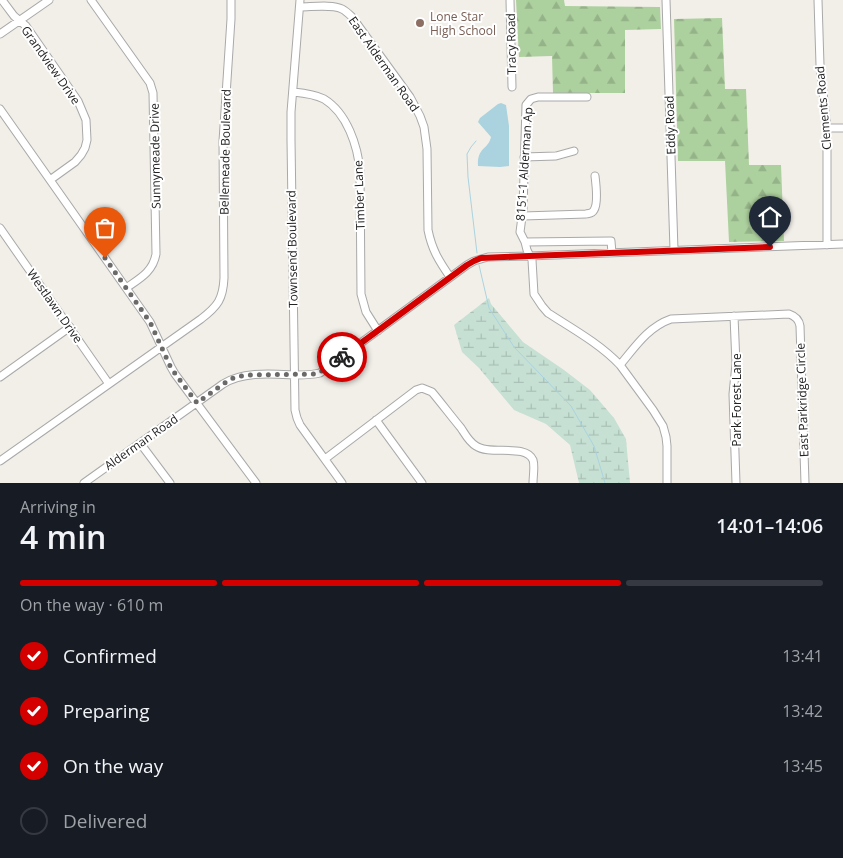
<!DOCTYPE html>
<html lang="en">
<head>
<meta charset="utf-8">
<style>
  body { margin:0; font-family:"Open Sans",sans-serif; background:#20242c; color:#f1f3f6; height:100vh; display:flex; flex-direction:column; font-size:19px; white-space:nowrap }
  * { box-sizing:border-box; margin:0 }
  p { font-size:16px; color:#9ea1a6 }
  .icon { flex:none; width:28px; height:28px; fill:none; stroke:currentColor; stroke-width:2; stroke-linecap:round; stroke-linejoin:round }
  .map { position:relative; height:483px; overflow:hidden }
  .drawer { display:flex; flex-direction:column; background:#171b24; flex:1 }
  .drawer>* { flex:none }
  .pin { position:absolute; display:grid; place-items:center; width:42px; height:42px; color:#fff; margin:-51px -21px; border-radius:50% 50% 50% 0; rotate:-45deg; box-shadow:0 0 5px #0007 }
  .pin .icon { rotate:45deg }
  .courier { position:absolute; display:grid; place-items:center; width:50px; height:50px; margin:-25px; border:4px solid #d40000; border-radius:50%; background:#fff; color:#222; box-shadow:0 1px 6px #0007 }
  .overview em { font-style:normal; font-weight:600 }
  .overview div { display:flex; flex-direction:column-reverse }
  .overview { display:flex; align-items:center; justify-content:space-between; height:85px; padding:0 20px }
  h1 { font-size:32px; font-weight:600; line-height:38px }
  .bar { display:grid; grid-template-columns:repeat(4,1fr); gap:8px 5px; align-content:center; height:60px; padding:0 20px }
  .bar i { height:6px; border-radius:4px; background:#363941 }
  .bar .current { background:#d40000 }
  .bar p { grid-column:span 4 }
  ol { padding:0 20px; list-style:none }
  li { display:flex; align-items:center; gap:15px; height:55px }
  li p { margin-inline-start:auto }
  li .icon { padding:5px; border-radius:50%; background:#d40000; color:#fff; stroke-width:4 }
  li:last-child { color:#9ea1a6 }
  li i { width:28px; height:28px; border:2px solid #363941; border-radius:50% }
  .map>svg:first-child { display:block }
  .forest { fill:url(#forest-firs) }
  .wetland { fill:url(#wetland-marsh) }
  .water { fill:#aad3df }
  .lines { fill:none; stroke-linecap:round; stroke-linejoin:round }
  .stream { stroke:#aad3df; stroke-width:1 }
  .minor-casing { stroke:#a9a9a9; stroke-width:9 }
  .minor { stroke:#fff; stroke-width:7 }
  .done { stroke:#6b6a68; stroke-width:5; stroke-dasharray:0 9 }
  .route { stroke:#d40000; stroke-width:6 }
  .education-dot { fill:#8d6e63; stroke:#fff; stroke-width:2 }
  .labels { text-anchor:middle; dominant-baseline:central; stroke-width:4; stroke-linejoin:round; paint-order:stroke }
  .education-label { font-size:12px; fill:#785e54; stroke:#fff; text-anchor:start }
  .street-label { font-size:12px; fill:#222; stroke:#fff }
</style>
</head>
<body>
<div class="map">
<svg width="843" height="483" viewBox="0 0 843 483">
  <defs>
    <pattern id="forest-firs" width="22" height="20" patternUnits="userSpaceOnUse" patternTransform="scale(1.25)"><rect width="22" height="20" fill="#add19e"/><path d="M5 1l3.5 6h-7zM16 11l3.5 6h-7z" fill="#95b388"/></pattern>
    <pattern id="wetland-marsh" width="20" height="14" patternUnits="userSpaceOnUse" patternTransform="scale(1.25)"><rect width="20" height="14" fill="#c6e0d4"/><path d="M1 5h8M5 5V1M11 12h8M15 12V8" fill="none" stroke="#aac0b6"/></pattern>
  </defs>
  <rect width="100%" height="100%" fill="#f2efe9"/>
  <path class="forest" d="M516,0H564L565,6L660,7L661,29L625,30V93H553L552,56L519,57Z
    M722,18L725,89H746L749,165H781L784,241L729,242L725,161H678L674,19Z"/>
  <path class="wetland" d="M489,298L491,304L523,342L564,370L590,390L614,418L626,439L630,483H579L570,445L546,424L514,410L479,368L462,352L454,325Z"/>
  <path class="water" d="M501,103L506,105L509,126V166L500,167L478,166C477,147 488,150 491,137L478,122L480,118L498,104Z"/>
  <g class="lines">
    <path class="stream" d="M476,141L471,147L467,154L468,177L477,253
      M479,265L489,308L514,347L571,406L594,446L605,483"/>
    <g class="minor-casing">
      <path id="minor" d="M2,0L14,16L26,26L78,101L86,120L87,140L85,148L81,155L75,162L50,180
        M91,0L150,83L153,93L156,254C153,272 139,279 126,288
        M300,0L291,112V140L295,410L297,418L300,425L342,483
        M510,0L512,87
        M666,0L674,250
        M818,0L820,65L827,128V245
        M300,7C312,7 332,4 342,9C346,11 349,14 352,17L410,97L420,116L424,127L427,149L428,230C432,250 439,261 450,277
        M0,34L49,0
        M293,92C303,93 314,94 324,99C347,113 358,146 360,172L361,294L366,312L378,331
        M587,97H538L531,99L526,105L523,209L520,232L525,242L527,250L532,260L534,294L542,306L548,313C573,329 600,344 620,365L653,410L663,426L666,437L667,446V483
        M0,109L150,322L171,367L175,374L256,483
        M827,128H843
        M524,157L556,156L574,151
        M523,216L586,214C590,213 592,214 594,210C598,204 596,184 595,176
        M0,228L109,384
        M525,242L611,241L612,253
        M734,316L736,364L733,394L736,483
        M620,365C635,347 648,327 671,319L789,314C795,316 799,319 800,326L805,483
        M0,377L70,327
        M376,420L422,483
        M140,443L170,483
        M325,459L416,390L422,388L432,392C442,404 451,416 461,428C465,434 469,442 476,446C490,456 526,443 533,460C535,466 533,476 533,483
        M0,461L201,319C218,306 223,299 224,278L223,141L231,19V0
        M84,483L223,384C243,371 273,374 296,375C304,375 312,375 320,373L467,265L474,261L488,257L529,256L843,244"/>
    </g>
    <use href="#minor" class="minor"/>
  </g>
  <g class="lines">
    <path class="done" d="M105,258L150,322L171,368L197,403L223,384L235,377L249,375L315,374L324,370L342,357"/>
    <path class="route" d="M342,357L467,265L474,261L481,258L529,256L770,247"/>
  </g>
  <circle class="education-dot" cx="420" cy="23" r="5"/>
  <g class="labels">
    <g class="education-label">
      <text x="430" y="16">Lone Star<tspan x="430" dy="14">High School</tspan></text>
    </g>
    <g class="street-label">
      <text transform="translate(511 44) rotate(-91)">Tracy Road</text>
      <text transform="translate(384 64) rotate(55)">East Alderman Road</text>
      <text transform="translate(51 65) rotate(55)">Grandview Drive</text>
      <text transform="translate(823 108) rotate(-95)">Clements Road</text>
      <text transform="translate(670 125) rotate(-92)">Eddy Road</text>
      <text transform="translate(225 152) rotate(-89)">Bellemeade Boulevard</text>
      <text transform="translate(155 156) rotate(-91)">Sunnymeade Drive</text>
      <text transform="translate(524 164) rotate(-86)">8151-1 Alderman Ap</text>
      <text transform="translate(359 195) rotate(-92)">Timber Lane</text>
      <text transform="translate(292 249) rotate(-91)">Townsend Boulevard</text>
      <text transform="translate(55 306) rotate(55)">Westlawn Drive</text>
      <text transform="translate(736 400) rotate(-90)">Park Forest Lane</text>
      <text transform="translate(802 400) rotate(-92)">East Parkridge Circle</text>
      <text transform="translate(141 442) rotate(-35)">Alderman Road</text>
    </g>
  </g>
</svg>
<div class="pin" style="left:105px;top:258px;background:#ea580c"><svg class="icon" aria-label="bag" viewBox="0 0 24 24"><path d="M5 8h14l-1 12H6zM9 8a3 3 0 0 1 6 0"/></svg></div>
<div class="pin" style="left:770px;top:247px;background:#1f2937"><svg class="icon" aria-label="home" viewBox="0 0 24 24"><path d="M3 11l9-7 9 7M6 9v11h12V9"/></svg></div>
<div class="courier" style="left:342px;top:357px"><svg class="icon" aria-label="bike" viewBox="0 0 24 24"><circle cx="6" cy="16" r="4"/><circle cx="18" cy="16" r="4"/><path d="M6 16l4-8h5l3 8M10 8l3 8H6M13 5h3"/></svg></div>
</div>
<section class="drawer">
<div class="overview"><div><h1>4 min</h1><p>Arriving in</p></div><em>14:01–14:06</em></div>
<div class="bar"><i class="current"></i><i class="current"></i><i class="current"></i><i></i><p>On the way · 610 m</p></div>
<ol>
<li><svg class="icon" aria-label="check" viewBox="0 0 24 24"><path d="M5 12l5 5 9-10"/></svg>Confirmed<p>13:41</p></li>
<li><svg class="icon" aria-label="check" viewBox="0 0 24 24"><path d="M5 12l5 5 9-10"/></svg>Preparing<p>13:42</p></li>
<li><svg class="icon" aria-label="check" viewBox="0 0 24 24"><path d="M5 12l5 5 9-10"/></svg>On the way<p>13:45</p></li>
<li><i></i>Delivered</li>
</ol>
</section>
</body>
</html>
